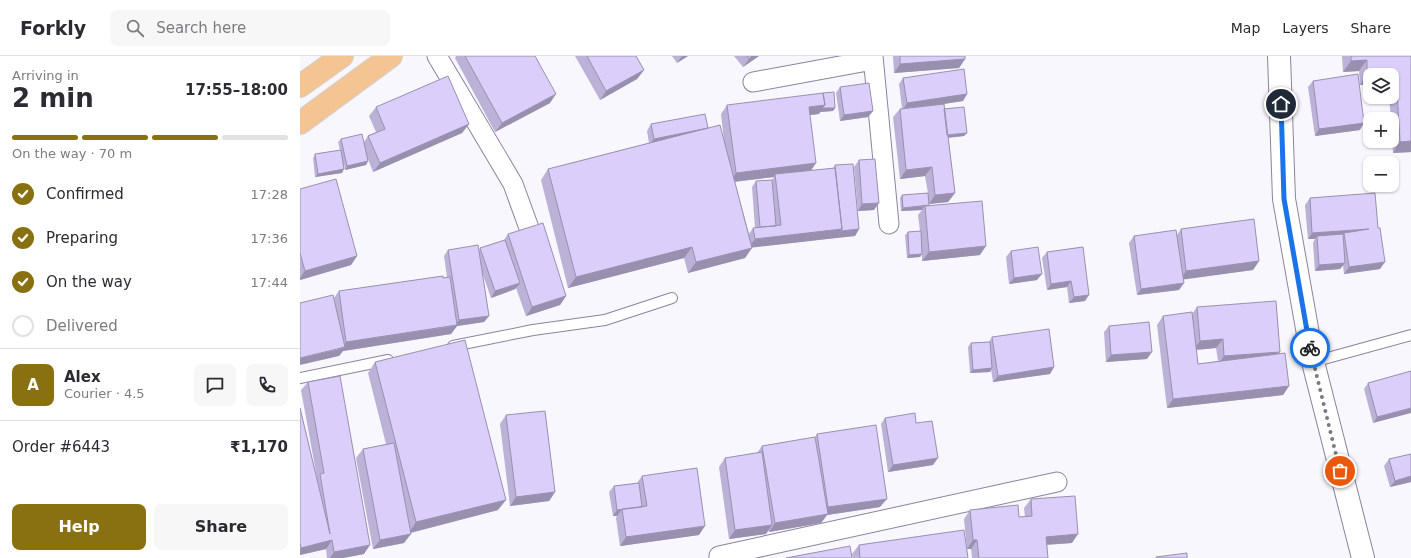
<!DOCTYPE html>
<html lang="en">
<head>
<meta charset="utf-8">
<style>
  body { margin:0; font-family:"DejaVu Sans",sans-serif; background:#f7f7f7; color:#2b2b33; height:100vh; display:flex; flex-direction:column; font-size:15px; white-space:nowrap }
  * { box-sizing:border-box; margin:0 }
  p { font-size:13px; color:#7c7c81 }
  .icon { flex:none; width:22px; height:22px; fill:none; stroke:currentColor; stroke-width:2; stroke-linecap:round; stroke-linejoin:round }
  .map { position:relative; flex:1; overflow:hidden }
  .details { display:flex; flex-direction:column; background:#fff; width:300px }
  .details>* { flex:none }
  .controls { position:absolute; left:1063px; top:12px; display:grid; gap:8px }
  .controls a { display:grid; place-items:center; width:36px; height:36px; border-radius:8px; background:#fff; box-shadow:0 1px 3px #0004; font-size:20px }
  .pin { position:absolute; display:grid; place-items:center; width:34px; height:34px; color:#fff; margin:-17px; border:2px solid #fff; border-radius:50%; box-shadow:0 1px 4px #0007 }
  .courier { position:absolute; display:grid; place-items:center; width:40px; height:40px; margin:-20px; border:3px solid #1a73e8; border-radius:50%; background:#fff; color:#222; box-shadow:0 1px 5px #0007 }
  .headline em { font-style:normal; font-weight:700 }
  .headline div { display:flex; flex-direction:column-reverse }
  .headline { display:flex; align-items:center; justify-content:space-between; height:68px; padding:0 12px }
  h1 { font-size:26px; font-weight:700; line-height:30px }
  .bar { display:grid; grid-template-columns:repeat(4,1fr); gap:6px 4px; align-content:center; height:48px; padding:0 12px }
  .bar i { height:5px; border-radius:3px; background:#e1e1e2 }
  .bar .selected { background:#897112 }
  .bar p { grid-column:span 4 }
  .line { display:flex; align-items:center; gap:10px; padding:0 12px; border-top:1px solid #e1e1e2 }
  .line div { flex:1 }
  .round { display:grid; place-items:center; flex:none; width:42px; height:42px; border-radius:8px; background:#f7f7f7 }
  ol { padding:0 12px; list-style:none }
  li { display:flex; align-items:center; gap:12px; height:44px }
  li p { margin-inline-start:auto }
  li .icon { padding:4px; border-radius:50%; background:#897112; color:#fff; stroke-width:4 }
  li:last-child { color:#7c7c81 }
  li i { width:22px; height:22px; border:2px solid #e1e1e2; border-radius:50% }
  .cta { display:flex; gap:8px; margin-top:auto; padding:8px 12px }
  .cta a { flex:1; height:46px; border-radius:8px; background:#897112; color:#fff; font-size:16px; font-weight:700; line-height:46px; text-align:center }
  .cta a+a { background:#f7f7f7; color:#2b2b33 }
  header { display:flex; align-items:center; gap:24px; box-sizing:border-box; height:56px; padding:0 20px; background:#fff; border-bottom:1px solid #e1e1e2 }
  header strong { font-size:19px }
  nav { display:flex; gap:22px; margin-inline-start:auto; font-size:14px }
  .search { width:280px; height:36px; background:#f7f7f7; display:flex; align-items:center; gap:10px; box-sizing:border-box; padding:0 14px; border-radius:8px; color:#7c7c81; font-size:15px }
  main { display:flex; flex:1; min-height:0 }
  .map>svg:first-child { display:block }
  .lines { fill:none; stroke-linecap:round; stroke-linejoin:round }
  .service-casing { stroke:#8b839f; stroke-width:12 }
  .minor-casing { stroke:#8b839f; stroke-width:21 }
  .tertiary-casing { stroke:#8b839f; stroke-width:24 }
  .trunk-casing { stroke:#d3d2d5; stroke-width:24 }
  .service { stroke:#fff; stroke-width:10 }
  .minor { stroke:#fff; stroke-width:19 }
  .tertiary { stroke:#fff; stroke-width:22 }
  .trunk { stroke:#f4c492; stroke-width:22 }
  .wall { fill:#bcb1d7; fill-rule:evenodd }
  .shaded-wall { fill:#9990af }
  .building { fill:#dbcefa; stroke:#9990af }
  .done { stroke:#7a7882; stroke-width:4; stroke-dasharray:0 7.2 }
  .route { stroke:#1a73e8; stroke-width:5 }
</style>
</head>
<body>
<header>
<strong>Forkly</strong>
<div class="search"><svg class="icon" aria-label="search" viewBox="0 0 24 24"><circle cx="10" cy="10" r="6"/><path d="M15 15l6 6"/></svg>Search here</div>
<nav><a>Map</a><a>Layers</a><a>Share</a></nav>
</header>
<main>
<section class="details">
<div class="headline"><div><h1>2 min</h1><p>Arriving in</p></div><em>17:55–18:00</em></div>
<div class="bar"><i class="selected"></i><i class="selected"></i><i class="selected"></i><i></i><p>On the way · 70 m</p></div>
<ol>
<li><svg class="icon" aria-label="check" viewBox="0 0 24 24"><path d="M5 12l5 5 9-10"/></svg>Confirmed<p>17:28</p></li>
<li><svg class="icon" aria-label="check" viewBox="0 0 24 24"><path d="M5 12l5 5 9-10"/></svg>Preparing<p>17:36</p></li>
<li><svg class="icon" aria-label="check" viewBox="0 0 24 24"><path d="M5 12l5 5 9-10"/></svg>On the way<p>17:44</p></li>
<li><i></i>Delivered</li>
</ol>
<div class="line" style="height:72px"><b class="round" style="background:#897112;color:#fff">A</b><div><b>Alex</b><p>Courier · 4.5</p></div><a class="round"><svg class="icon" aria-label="chat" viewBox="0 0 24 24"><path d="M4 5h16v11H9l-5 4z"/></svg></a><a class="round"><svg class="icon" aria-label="phone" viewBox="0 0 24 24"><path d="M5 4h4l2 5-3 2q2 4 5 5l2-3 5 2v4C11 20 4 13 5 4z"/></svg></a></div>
<div class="line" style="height:52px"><div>Order #6443</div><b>₹1,170</b></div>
<div class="cta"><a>Help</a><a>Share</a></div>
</section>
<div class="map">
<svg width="1111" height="502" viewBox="0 0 1111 502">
  <rect width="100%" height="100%" fill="#f8f7fd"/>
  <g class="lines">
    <g class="service-casing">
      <path id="service" d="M153,290L233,274L305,264L372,242
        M1013,306L1111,279
        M0,322L88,304"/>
    </g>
    <g class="minor-casing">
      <path id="minor" d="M137,0L213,128L229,172
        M573,0L589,168
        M453,26L573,4
        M419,502V500L757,426"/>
    </g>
    <g class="tertiary-casing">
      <path id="tertiary" d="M979,0L984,143L1013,306L1063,502"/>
    </g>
    <g class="trunk-casing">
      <path id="trunk" d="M0,30L42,0
        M0,67L91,0"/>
    </g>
    <use href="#service" class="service"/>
    <use href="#minor" class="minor"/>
    <use href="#tertiary" class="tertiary"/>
    <use href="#trunk" class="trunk"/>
  </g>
  <path class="wall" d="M156,0H235L250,47L195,76L155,2Z
    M275,0H336L344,14L337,23L300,44Z
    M372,0H388L377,7Z
    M434,0H459L443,11Z
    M593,0H665V3L659,12L594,17Z
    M1042,0H1111V96L1093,97L1092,84V63H1091L1089,41H1092V19L1060,29L1059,15L1043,16Z
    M603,22L667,38L663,45L644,48V53L667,77L664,80L648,82L655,137L648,146L629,148L628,140L629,149L680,199L622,205V198L620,201L607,202L605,179L608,176L620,175L618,159L622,154L601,155L600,142L602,139L628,137L625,120L600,123L593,61L600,53L602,52L599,28Z
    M1013,25L1060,74L1015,80L1008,31Z
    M540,31L573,55L568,61L540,65L536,37Z
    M427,49L535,52L533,55L520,56L519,58L510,59L511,115L533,112L535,109L559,173L555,180L536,182V181V182L452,191L445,202L388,217L384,202L268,232L241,124L248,113L349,87L347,75L351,68L408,72L424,85L421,58ZM474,121L472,124L456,125L452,131L455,172H453L449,178L435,126Z
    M76,51L169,68L162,77L73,116L68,103V105L66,109L45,114L44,108L42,117L15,121L13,102L15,98L40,94L38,86L41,83L64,86L68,80L76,76L69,60Z
    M559,104L574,154L558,155L554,111Z
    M0,133L57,200L51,209L0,224Z
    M1010,142L1080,213L1044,218L1043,209L1040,213L1015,215L1013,187L1015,183H1008L1005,149Z
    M881,173L959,205L953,214L883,223L879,234L837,239L829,187L834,180L877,179Z
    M208,178L266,240L260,249L226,260L216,232L215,233L191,242L182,216L189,260L184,266L157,270L151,278L43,295L39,300L34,242L39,235L147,221L144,200L148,194L179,195L180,192L204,184Z
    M783,191L785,245L769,247L767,231L747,234L742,202L747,196Z
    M711,195L737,224L709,228L706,201Z
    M897,251L978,298L989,330L983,339L867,352L857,269L863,260L892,258ZM916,292L918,305L898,308L896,294Z
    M809,270L847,303L806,306L804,276Z
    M692,281L754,311L750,318L693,326L691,313L690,316L670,317L668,291L671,287L689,286Z
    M75,306L198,454L111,477L104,487L73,493L56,402L63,393L86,388L68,317Z
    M1111,315L1073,367L1064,333L1068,327Z
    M8,326L64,498L43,502H27L26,493L0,499V352L17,422L1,334Z
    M206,359L255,436L249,445L210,450L200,368Z
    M585,362L616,367L633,409L588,416L581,368Z
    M517,378L580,451L527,459L521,467L469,476L468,474L466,478L429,483L419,411L425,402L457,397L462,390L515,381Z
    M1111,398V426L1090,431L1084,410L1089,403Z
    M342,420L399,479L320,490L316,462L317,460H313L309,436L314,430L337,427Z
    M731,443L772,487L747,489L748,502H672L671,493H667L664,463L670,454L719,461H725L724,452Z
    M559,489L668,502H553L552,498Z"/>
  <path class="shaded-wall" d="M382,0H388L377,7Z
    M452,0H459L443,11L449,3Z
    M665,3L659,12L594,17L600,8Z
    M1067,4L1059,15L1043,16L1051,5Z
    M344,14L337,23L300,44L306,35Z
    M1096,17L1092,22V19H1070V29H1060L1067,18Z
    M256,38L250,47L195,76L202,67Z
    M667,38L663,45L603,54L607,47Z
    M525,49L519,58L502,60L509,51Z
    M522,52H535L533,55L520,56Z
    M573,55L568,61L540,65L544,59Z
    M1064,67L1060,74L1015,80L1019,73Z
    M169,68L162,77L73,116L80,107Z
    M409,72L349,89L354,83Z
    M667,77L664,80L643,82L645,79Z
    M1111,85V96L1093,97L1100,86Z
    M68,105L66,109L45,114L47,110Z
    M516,107L510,116L475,118L474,121L430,126L436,117Z
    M632,111L625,120L600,123L606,114Z
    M44,113L42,117L15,121L18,118Z
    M655,137L648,146L629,148L635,139Z
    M579,147L574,154L558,155L562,148Z
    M624,150L622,154L601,155L603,152Z
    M542,173L536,182L448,192L455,183Z
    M559,173L555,180L536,182L541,175Z
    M1069,173L1044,177L1041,181L1017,180L1015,183H1008L1012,177Z
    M686,190L680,199L622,205L629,196Z
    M392,191L384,202L268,232L276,221Z
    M452,192L445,202L388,217L396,206Z
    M622,198L620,201L607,202L609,199Z
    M57,200L51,209L0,224V222L5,215Z
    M959,205L953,214L880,224L886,215Z
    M1085,206L1080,213L1044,218L1049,211Z
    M1045,207L1040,213L1015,215L1019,209Z
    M742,218L737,224L709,228L714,222Z
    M771,225L767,231L747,234L751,228Z
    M220,227L215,233L191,242L195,235Z
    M884,227L879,234L837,239L841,233Z
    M789,239L785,245L769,247L774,241Z
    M266,240L260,249L226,260L232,251Z
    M189,260L184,266L157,270L151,278L43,295L39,300L0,309V302L43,292L46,286L155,270L159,264Z
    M923,283L916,292L893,294L900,285Z
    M852,296L847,303L806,306L811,299Z
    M980,296L973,305L918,309L924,300Z
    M754,311L750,318L693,326L698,320Z
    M692,312L690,316L670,317L673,314Z
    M989,330L983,339L867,352L873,343Z
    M1111,352V357L1073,367L1077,361Z
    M638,402L633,409L588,416L593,409Z
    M1111,420V426L1090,431L1095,425Z
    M255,436L249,445L210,450L216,441Z
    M587,443L580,451L527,459L521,467L469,476L475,467L523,459L528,451Z
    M206,444L198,454L109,477L116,466Z
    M342,451L322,453L317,460H313L317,454Z
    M472,469L466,478L429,483L435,474Z
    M405,470L399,479L320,490L326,481Z
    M111,478L104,487L73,493L80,484Z
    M778,478L772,487L740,489L746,481Z
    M32,484L26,493L0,499V493L1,492Z
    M673,484H677L671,493H667Z
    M70,489L64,498L43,502H30L34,496Z"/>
  <path class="building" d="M165,0H235L256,38L202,67Z
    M287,0H336L344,14L306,35Z
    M447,0H452L449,3Z
    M600,0H665V3L600,8Z
    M1051,0H1111V85L1100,86L1096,17L1067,18V4L1051,5Z
    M664,13L667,38L607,47L603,22Z
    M1058,18L1064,67L1019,73L1013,25Z
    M148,20L169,68L80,107L68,80L85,73L76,51Z
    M569,27L573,55L544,59L540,31Z
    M534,36L535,52H522L525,49L523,37Z
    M523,37L525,49L509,51L516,107L436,117L427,49Z
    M644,48L655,137L635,139L632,111L606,114L600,53Z
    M664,51L667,77L647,79L644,53Z
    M405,58L408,72L354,83L351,68Z
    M420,69L452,192L396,206L392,191L276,221L248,113Z
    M62,78L68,105L47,110L41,83Z
    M41,94L44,113L18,118L15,98Z
    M575,103L579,147L562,148L559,104Z
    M553,108L559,173L541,175L542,173L535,109Z
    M535,112L542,173L455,183L453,172L481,169L475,118Z
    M36,123L57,200L5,215L0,197V133Z
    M472,124L476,170L460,171L456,125Z
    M628,137L629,149L603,152L602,139Z
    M1075,137L1078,172H1080L1085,206L1049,211L1044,177L1069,173L1012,177L1010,142Z
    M682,145L686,190L629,196L625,150Z
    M954,163L959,205L886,215L881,173Z
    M243,167L266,240L232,251L208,178Z
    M876,174L884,227L841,233L834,180Z
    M621,175L622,198L609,199L608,176Z
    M1043,178L1045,207L1019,209L1017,180Z
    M205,184L220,227L195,235L180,192Z
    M178,189L189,260L159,264L148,194Z
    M738,191L742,218L714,222L711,195Z
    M783,191L789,239L774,241L771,225L751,228L747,196Z
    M143,220V222L150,221L157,269L46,286L39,235Z
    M33,239L45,291L0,302V247Z
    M976,245L980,296L924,300L923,283L900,285L897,251Z
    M892,256L898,308L985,297L989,330L873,343L863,260Z
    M849,266L852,296L811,299L809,270Z
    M749,273L754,311L698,320L692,281Z
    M165,284L206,444L116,466L75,306Z
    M690,286L692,312L673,314L671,287Z
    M1111,315V352L1077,361L1068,327Z
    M40,320L70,489L34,496L32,484L1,492L0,487V352L30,478L20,418L24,417L8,326Z
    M245,355L255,436L216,441L206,359Z
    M615,357L616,367L632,365L638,402L593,409L585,362Z
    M576,369L587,443L528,451L517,378Z
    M515,381L528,458L475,467L462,390Z
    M94,387L111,478L80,484L63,393Z
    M462,396L472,469L435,474L425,402Z
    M1111,398V420L1095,425L1089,403Z
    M397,412L405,470L326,481L322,453L347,450L342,420Z
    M339,427L342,451L317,454L314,430Z
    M775,440L778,478L746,481L748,502H679L677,484H673L670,454L718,449L719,461L732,460L731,443Z
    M664,474L668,502H560L559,489Z
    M550,490L552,502H486Z
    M887,497V502H856V501Z"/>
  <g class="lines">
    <path class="done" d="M1010,292L1040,415"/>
    <path class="route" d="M981,48L984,143L1010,292"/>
  </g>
</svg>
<div class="controls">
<a><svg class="icon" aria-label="layers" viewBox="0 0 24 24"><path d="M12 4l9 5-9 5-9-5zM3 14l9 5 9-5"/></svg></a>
<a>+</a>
<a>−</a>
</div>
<div class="pin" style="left:1040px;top:415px;background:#ea580c"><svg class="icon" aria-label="bag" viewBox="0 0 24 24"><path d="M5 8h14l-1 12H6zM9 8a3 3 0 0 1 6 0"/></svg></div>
<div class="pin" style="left:981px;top:48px;background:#1f2937"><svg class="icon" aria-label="home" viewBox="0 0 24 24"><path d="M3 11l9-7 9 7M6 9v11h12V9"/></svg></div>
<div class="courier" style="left:1010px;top:292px"><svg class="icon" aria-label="bike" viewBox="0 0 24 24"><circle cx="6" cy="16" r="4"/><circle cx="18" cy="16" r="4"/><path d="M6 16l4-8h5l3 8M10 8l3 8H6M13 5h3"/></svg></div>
</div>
</main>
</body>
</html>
